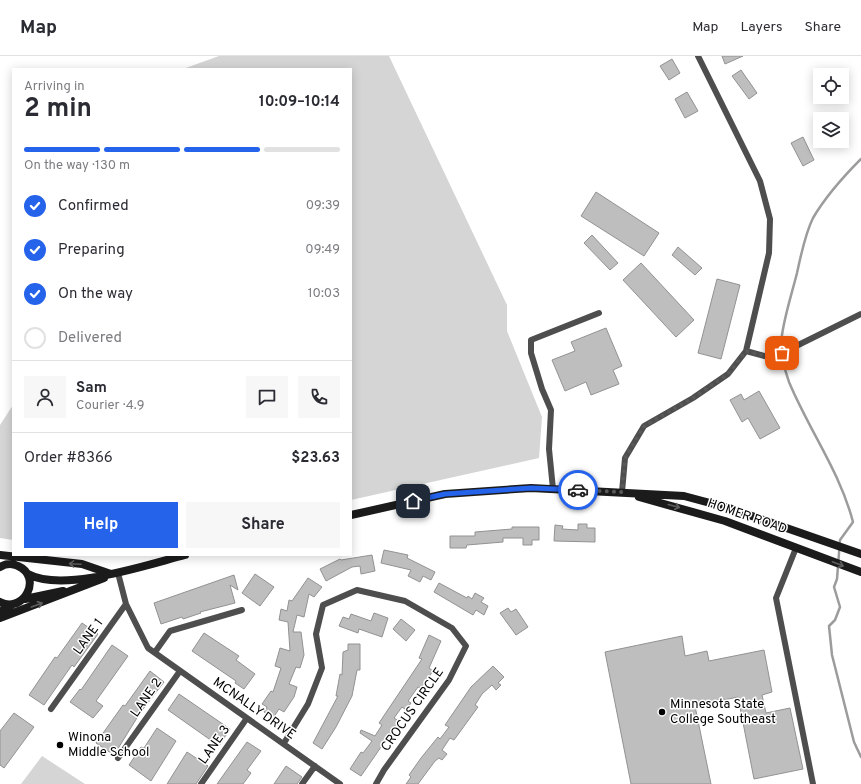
<!DOCTYPE html>
<html lang="en">
<head>
<meta charset="utf-8">
<style>
  body { margin:0; font-family:Overpass,sans-serif; background:#f7f7f7; color:#2b2b33; height:100vh; display:flex; flex-direction:column; font-size:15px; white-space:nowrap }
  * { box-sizing:border-box; margin:0 }
  p { font-size:13px; color:#7c7c81 }
  .icon { flex:none; width:22px; height:22px; fill:none; stroke:currentColor; stroke-width:2; stroke-linecap:round; stroke-linejoin:round }
  .map { position:relative; flex:1; overflow:hidden }
  .sheet { position:absolute; left:12px; top:12px; width:340px; height:488px; display:flex; flex-direction:column; background:#fff; border-radius:0px; box-shadow:0 2px 10px #0003 }
  .sheet>* { flex:none }
  .tools { position:absolute; left:813px; top:12px; display:grid; gap:8px }
  .tools a { display:grid; place-items:center; width:36px; height:36px; border-radius:0px; background:#fff; box-shadow:0 2px 10px #0003; font-size:20px }
  .pin { position:absolute; display:grid; place-items:center; width:34px; height:34px; color:#fff; margin:-17px; border-radius:8px; box-shadow:0 2px 6px #0006 }
  .courier { position:absolute; display:grid; place-items:center; width:40px; height:40px; margin:-20px; border:3px solid #2563eb; border-radius:50%; background:#fff; color:#222; box-shadow:0 1px 5px #0007 }
  .head em { font-style:normal; font-weight:700 }
  .head div { display:flex; flex-direction:column-reverse }
  .head { display:flex; align-items:center; justify-content:space-between; height:68px; padding:0 12px }
  h1 { font-size:26px; font-weight:700; line-height:30px }
  .bar { display:grid; grid-template-columns:repeat(4,1fr); gap:6px 4px; align-content:center; height:48px; padding:0 12px }
  .bar i { height:5px; border-radius:3px; background:#e1e1e2 }
  .bar .current { background:#2563eb }
  .bar p { grid-column:span 4 }
  .line { display:flex; align-items:center; gap:10px; padding:0 12px; border-top:1px solid #e1e1e2 }
  .line div { flex:1 }
  .round { display:grid; place-items:center; flex:none; width:42px; height:42px; border-radius:0px; background:#f7f7f7 }
  ol { padding:0 12px; list-style:none }
  li { display:flex; align-items:center; gap:12px; height:44px }
  li p { margin-inline-start:auto }
  li .icon { padding:4px; border-radius:50%; background:#2563eb; color:#fff; stroke-width:4 }
  li:last-child { color:#7c7c81 }
  li i { width:22px; height:22px; border:2px solid #e1e1e2; border-radius:50% }
  .button { display:flex; gap:8px; margin-top:auto; padding:8px 12px }
  .button a { flex:1; height:46px; border-radius:0px; background:#2563eb; color:#fff; font-size:16px; font-weight:700; line-height:46px; text-align:center }
  .button a+a { background:#f7f7f7; color:#2b2b33 }
  header { display:flex; align-items:center; gap:24px; box-sizing:border-box; height:56px; padding:0 20px; background:#fff; border-bottom:1px solid #e1e1e2 }
  header strong { font-size:19px }
  nav { display:flex; gap:22px; margin-inline-start:auto; font-size:14px }
  .map>svg:first-child { display:block }
  .green { fill:#d5d5d5 }
  .lines { fill:none; stroke-linecap:round; stroke-linejoin:round }
  .stream { stroke:#9c9c9c; stroke-width:2.5 }
  .building { fill:#bebebe; stroke:#929292 }
  .street { stroke:#4e4e4e; stroke-width:6 }
  .secondary { stroke:#1b1b1b; stroke-width:8 }
  .oneway { stroke:#5f5f5f }
  .done { stroke:#595959; stroke-width:4; stroke-dasharray:0 7.2 }
  .route { stroke:#2563eb; stroke-width:5 }
  .poi-dot { fill:#000; stroke:#fff; stroke-width:1.5 }
  .labels { text-anchor:middle; dominant-baseline:central; stroke-width:3; stroke-linejoin:round; paint-order:stroke }
  .street-label { font-size:13px; fill:#000; stroke:#fff }
  .poi-label { font-size:13px; fill:#000; stroke:#fff; text-anchor:start }
</style>
</head>
<body>
<header>
<strong>Map</strong>
<nav><a>Map</a><a>Layers</a><a>Share</a></nav>
</header>
<div class="map">
<svg width="861" height="728" viewBox="0 0 861 728">
  <rect width="100%" height="100%" fill="#fff"/>
  <path class="green" d="M219,0H389L507,249V275L542,361L539,402L351,444V13H183Z
    M13,349V484L0,482V369Z
    M42,700L85,728H21Z"/>
  <g class="lines">
    <path class="stream" d="M861,103C843,121 826,140 813,162C805,178 801,199 797,217C792,237 785,258 782,279C780,293 784,312 789,326C809,374 840,416 853,466L840,484L837,523L834,531L840,551L835,564L829,570L832,599L854,686L861,701"/>
  </g>
  <path class="building" d="M722,0H743L725,8Z
    M672,3L680,17L669,24L660,10Z
    M741,14L757,37L749,43L732,20Z
    M687,36L698,55L685,62L675,43Z
    M803,81L814,104L803,110L791,87Z
    M596,136L659,177L644,200L581,160Z
    M592,179L618,207L610,214L584,187Z
    M678,191L702,212L695,219L672,199Z
    M641,207L694,264L676,281L623,224Z
    M717,223L740,229L721,303L698,297Z
    M606,272L622,310L613,314L619,328L591,339L586,326L565,335L552,304L575,295L571,286Z
    M759,335L780,372L760,383L748,362L742,366L730,344L741,338L744,344Z
    M578,468H587V472H595V486L554,485L555,469L563,470L562,473L578,474Z
    M512,471H539V484H532V489H523V482H503V486L467,489L466,492H450V480H475V476L512,473Z
    M384,494L408,499L407,502L435,516L431,524L423,520L420,526L408,520L411,514L381,507Z
    M372,499L375,515L361,518L360,510L352,511L326,525L320,513L340,503L341,504Z
    M255,518L274,531L260,550L242,537Z
    M234,519L238,534L230,529L235,547L200,556L201,557L183,563L182,561L161,568L154,547Z
    M308,522L322,531L314,541L309,538L304,561L297,559L293,576H301L304,599L300,612L296,611L289,628L297,631L294,641L284,656L279,653L273,662L264,656L267,651L262,648L271,635L273,636L281,612L275,610L280,592L290,595L288,566L279,564L281,553L287,555L289,544L292,545Z
    M439,527L467,542L468,540L472,543L475,537L484,542L481,546L488,550L484,559L476,554L473,559L434,536Z
    M508,552L511,556L516,553L528,571L516,579L500,557Z
    M374,557L388,562L382,581L359,573L358,577L339,570L343,561L349,563L351,558L371,565Z
    M401,563L415,574L406,585L393,573Z
    M82,567L98,578L74,611L72,609L44,649L29,639L55,601L57,602Z
    M204,577L239,600L236,604L255,618L244,633L235,627L236,625L192,595Z
    M429,579L441,585L429,612L433,615L421,632L418,631L408,645L411,647L406,654L402,651L394,662L399,665L361,720L350,713L361,696L363,697L372,685L360,677L361,674L375,680L382,669L379,667L422,603L419,602Z
    M682,580L685,600L707,595L709,605L764,594L772,636L762,639L766,657L790,652L803,713L754,723L738,641L695,650L711,728H631L605,596Z
    M348,588H360V614H357L352,640L336,671L322,693L313,687L338,640H336L340,618L342,619L343,596L348,594Z
    M112,589L128,600L96,645L103,650L93,662L70,646L80,633L81,634Z
    M493,610L504,621L498,627L501,629L496,634L492,629L482,638L475,649L478,651L454,684L450,682L442,694L447,698L442,704L439,702L435,705L418,728H406L411,721L409,719L421,702L438,681L440,683L449,671L445,669L471,631Z
    M150,615L164,626L140,657L114,699L96,687L123,649L125,650Z
    M179,638L230,673L219,690L168,654Z
    M14,657L34,671L4,712L0,709V675Z
    M157,672L176,685L151,725L129,709L141,691L144,692Z
    M247,686L261,695L247,714L251,717L243,728H217Z
    M187,696L208,710L196,728H167Z
    M286,710L302,721L297,728H274Z"/>
  <g class="lines">
    <path class="street" d="M698,0L760,125L770,163L769,197L746,295
      M553,433L549,393L551,354L542,333L531,297V284L599,257
      M622,436L625,402L644,370L693,342L728,318L746,295L772,302L861,258
      M796,492L776,542L813,728
      M126,548L148,592L340,728
      M155,596L170,575L242,554
      M51,653L126,548L118,517
      M284,687L308,648L322,612L316,578L323,549L357,534L405,545L452,572L466,590L449,624L384,714L376,728
      M118,702L180,615
      M201,728L247,662
      M302,728L315,710"/>
    <path class="secondary" d="M639,441L725,465L861,516
      M351,459L445,438L531,432L684,440L729,452L861,498
      M0,499L82,508L111,518
      M0,511C5,508 12,507 18,510C43,521 24,558 0,546
      M28,518C63,537 146,509 185,499
      M25,543L63,535
      M0,556L13,548
      M0,562L104,522"/>
  </g>
  <defs><path id="oneway-shaft" d="M-6 0H5M1.5-3L5.5 0L1.5 3" fill="none" stroke-width="1.6" stroke-linecap="round" stroke-linejoin="round"/></defs>
  <g class="oneway">
    <use href="#oneway-shaft" transform="translate(674 450) rotate(15)"/>
    <use href="#oneway-shaft" transform="translate(75 508) rotate(-177)"/>
    <use href="#oneway-shaft" transform="translate(838 508) rotate(21)"/>
    <use href="#oneway-shaft" transform="translate(37 549) rotate(-20)"/>
  </g>
  <g class="lines">
    <path class="done" d="M578,434L622,436L625,402L644,370L693,342L728,318L746,295L772,302L782,297"/>
    <path class="route" d="M413,445L445,438L531,432L578,434"/>
  </g>
  <g class="poi-dot">
    <circle cx="662" cy="656" r="4"/>
    <circle cx="60" cy="689" r="4"/>
  </g>
  <g class="labels">
    <g class="street-label">
      <text transform="translate(747 461) rotate(19)">HOMER ROAD</text>
      <text transform="translate(89 581) rotate(-54)">LANE 1</text>
      <text transform="translate(147 642) rotate(-55)">LANE 2</text>
      <text transform="translate(254 653) rotate(35)">MCNALLY DRIVE</text>
      <text transform="translate(413 654) rotate(-55)">CROCUS CIRCLE</text>
      <text transform="translate(215 689) rotate(-55)">LANE 3</text>
    </g>
    <g class="poi-label">
      <text x="670" y="649">Minnesota State<tspan x="670" dy="15">College Southeast</tspan></text>
      <text x="68" y="682">Winona<tspan x="68" dy="15">Middle School</tspan></text>
    </g>
  </g>
</svg>
<div class="tools">
<a><svg class="icon" aria-label="locate" viewBox="0 0 24 24"><circle cx="12" cy="12" r="6"/><path d="M12 2v4M12 18v4M2 12h4M18 12h4"/></svg></a>
<a><svg class="icon" aria-label="layers" viewBox="0 0 24 24"><path d="M12 4l9 5-9 5-9-5zM3 14l9 5 9-5"/></svg></a>
</div>
<div class="pin" style="left:782px;top:297px;background:#ea580c"><svg class="icon" aria-label="bag" viewBox="0 0 24 24"><path d="M5 8h14l-1 12H6zM9 8a3 3 0 0 1 6 0"/></svg></div>
<div class="pin" style="left:413px;top:445px;background:#1f2937"><svg class="icon" aria-label="home" viewBox="0 0 24 24"><path d="M3 11l9-7 9 7M6 9v11h12V9"/></svg></div>
<div class="courier" style="left:578px;top:434px"><svg class="icon" aria-label="car" viewBox="0 0 24 24"><path d="M5 17H2v-5l4-1 3-4h7l3 4 3 1v5h-3M9 17h6M6 11h13"/><circle cx="7" cy="17" r="2"/><circle cx="17" cy="17" r="2"/></svg></div>
<section class="sheet">
<div class="head"><div><h1>2 min</h1><p>Arriving in</p></div><em>10:09–10:14</em></div>
<div class="bar"><i class="current"></i><i class="current"></i><i class="current"></i><i></i><p>On the way · 130 m</p></div>
<ol>
<li><svg class="icon" aria-label="check" viewBox="0 0 24 24"><path d="M5 12l5 5 9-10"/></svg>Confirmed<p>09:39</p></li>
<li><svg class="icon" aria-label="check" viewBox="0 0 24 24"><path d="M5 12l5 5 9-10"/></svg>Preparing<p>09:49</p></li>
<li><svg class="icon" aria-label="check" viewBox="0 0 24 24"><path d="M5 12l5 5 9-10"/></svg>On the way<p>10:03</p></li>
<li><i></i>Delivered</li>
</ol>
<div class="line" style="height:72px"><a class="round"><svg class="icon" aria-label="person" viewBox="0 0 24 24"><circle cx="12" cy="8" r="4"/><path d="M4 21q1-7 8-7t8 7"/></svg></a><div><b>Sam</b><p>Courier · 4.9</p></div><a class="round"><svg class="icon" aria-label="chat" viewBox="0 0 24 24"><path d="M4 5h16v11H9l-5 4z"/></svg></a><a class="round"><svg class="icon" aria-label="phone" viewBox="0 0 24 24"><path d="M5 4h4l2 5-3 2q2 4 5 5l2-3 5 2v4C11 20 4 13 5 4z"/></svg></a></div>
<div class="line" style="height:52px"><div>Order #8366</div><b>$23.63</b></div>
<div class="button"><a>Help</a><a>Share</a></div>
</section>
</div>
</body>
</html>
